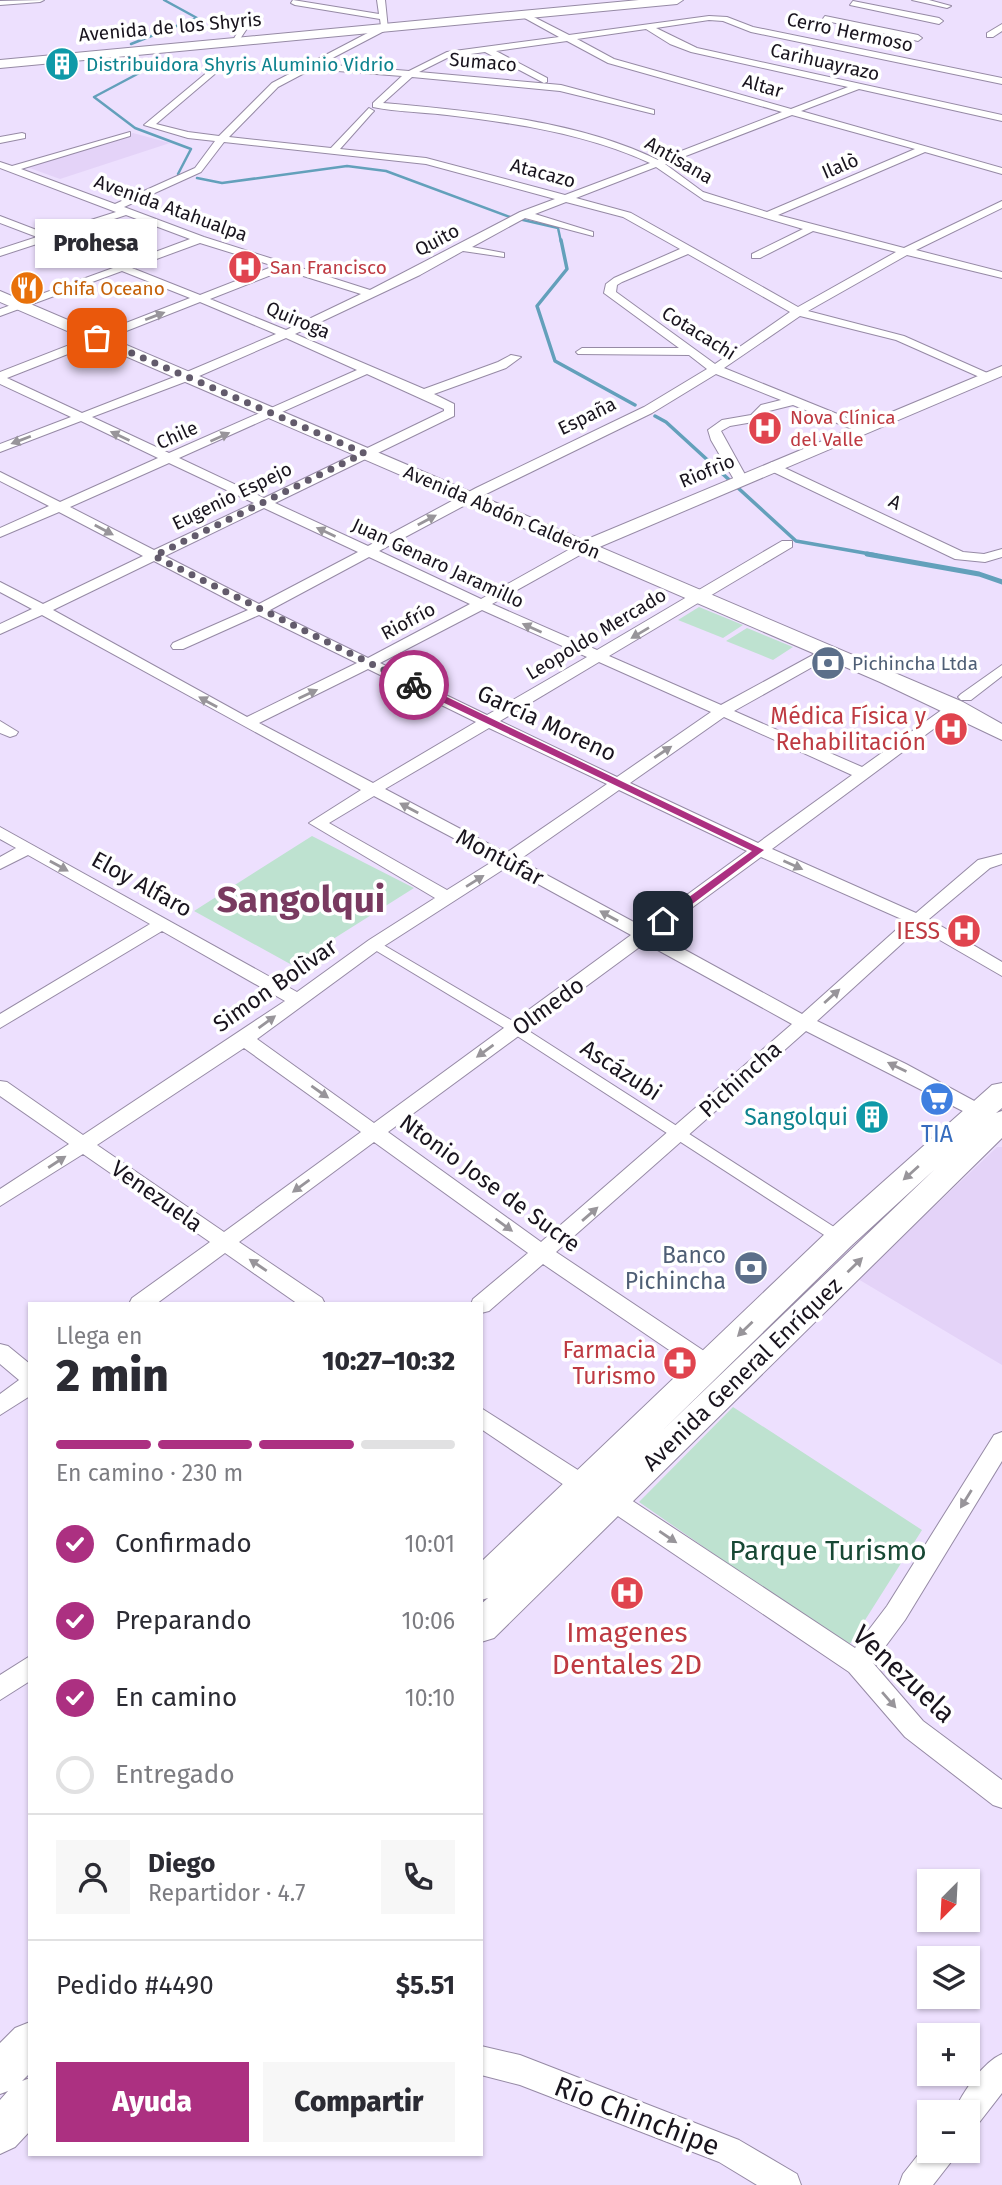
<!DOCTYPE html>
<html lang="es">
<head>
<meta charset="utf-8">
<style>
  body { margin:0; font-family:"Fira Sans",sans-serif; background:#f7f7f7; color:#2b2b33; height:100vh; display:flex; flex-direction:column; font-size:26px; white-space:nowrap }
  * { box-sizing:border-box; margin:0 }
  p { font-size:23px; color:#7c7c81 }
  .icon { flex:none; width:38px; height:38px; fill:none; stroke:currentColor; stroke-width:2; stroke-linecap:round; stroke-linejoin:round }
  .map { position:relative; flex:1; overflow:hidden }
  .side { position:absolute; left:28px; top:1302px; width:455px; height:854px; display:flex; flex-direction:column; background:#fff; border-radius:0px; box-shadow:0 2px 5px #0004 }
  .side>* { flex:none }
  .needle { width:46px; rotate:204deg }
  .buttons { position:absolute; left:917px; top:1869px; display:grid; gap:14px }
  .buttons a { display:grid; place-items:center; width:63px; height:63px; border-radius:0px; background:#fff; box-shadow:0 2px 5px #0004; font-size:35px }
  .pin { position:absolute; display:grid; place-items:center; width:60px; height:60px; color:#fff; margin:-30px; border-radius:14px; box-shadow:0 4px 10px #0006 }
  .courier { position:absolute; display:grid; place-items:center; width:70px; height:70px; margin:-35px; border:5px solid #ac3081; border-radius:50%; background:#fff; color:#222; box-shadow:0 2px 9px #0007 }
  .bubble { position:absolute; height:49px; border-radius:0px; background:#fff; box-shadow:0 2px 5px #0004; font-size:23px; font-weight:800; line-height:49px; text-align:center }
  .summary em { font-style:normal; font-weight:800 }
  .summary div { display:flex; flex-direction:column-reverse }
  .summary { display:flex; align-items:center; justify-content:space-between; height:119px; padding:0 28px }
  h1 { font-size:46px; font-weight:800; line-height:52px }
  .bar { display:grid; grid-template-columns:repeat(4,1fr); gap:10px 7px; align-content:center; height:84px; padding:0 28px }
  .bar i { height:9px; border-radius:5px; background:#e1e1e2 }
  .bar .on { background:#ac3081 }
  .bar p { grid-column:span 4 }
  .line { display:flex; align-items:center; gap:18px; padding:0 28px; border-top:2px solid #e1e1e2 }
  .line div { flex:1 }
  .round { display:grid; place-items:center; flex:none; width:74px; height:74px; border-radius:0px; background:#f7f7f7 }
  ol { padding:0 28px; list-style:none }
  li { display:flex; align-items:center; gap:21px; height:77px }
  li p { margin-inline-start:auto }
  li .icon { padding:7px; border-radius:50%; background:#ac3081; color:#fff; stroke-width:4 }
  li:last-child { color:#7c7c81 }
  li i { width:38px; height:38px; border:4px solid #e1e1e2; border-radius:50% }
  .action { display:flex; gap:14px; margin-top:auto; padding:14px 28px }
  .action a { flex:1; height:80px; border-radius:0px; background:#ac3081; color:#fff; font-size:28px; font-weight:800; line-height:80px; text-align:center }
  .action a+a { background:#f7f7f7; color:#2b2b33 }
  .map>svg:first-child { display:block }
  .built { fill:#e4d3f8 }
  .green { fill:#bee2d0 }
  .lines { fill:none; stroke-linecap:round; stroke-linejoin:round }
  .stream-far2 { stroke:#63a0bb; stroke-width:2.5 }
  .stream-far1 { stroke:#63a0bb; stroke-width:3.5 }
  .stream { stroke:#63a0bb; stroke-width:5 }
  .pedestrian-casing { stroke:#968aa5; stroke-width:2 }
  .minor-casing { stroke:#968aa5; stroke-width:2 }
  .tertiary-casing { stroke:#968aa5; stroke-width:2 }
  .secondary-casing { stroke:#968aa5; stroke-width:2 }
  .pedestrian { fill:#fff; fill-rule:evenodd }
  .minor { fill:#fff; fill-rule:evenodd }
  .tertiary { fill:#fff; fill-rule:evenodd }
  .secondary { fill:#fff; fill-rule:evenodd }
  .oneway { fill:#98959a }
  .route { fill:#ac3081 }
  .done { stroke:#635b6c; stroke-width:7; stroke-dasharray:0 12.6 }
  .labels { text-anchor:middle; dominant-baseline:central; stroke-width:7; stroke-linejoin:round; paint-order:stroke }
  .far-street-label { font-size:19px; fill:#19141e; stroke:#fff }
  .far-culture-label { font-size:19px; fill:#0d838f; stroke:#fff; text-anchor:start }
  .far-health-label { font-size:19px; fill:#be3a42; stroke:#fff; text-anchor:start }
  .far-food-label { font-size:19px; fill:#c56008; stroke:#fff; text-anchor:start }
  .far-service-label { font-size:19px; fill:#4e5e75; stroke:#fff; text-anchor:start }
  .health-label { font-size:23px; fill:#be3a42; stroke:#fff; text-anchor:end }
  .street-label { font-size:23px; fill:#19141e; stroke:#fff }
  .culture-label { font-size:23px; fill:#0d838f; stroke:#fff; text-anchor:end }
  .shop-label { font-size:23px; fill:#366cbe; stroke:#fff }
  .service-label { font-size:23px; fill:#4e5e75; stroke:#fff; text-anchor:end }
  .near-park-label { font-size:28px; fill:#174834; stroke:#fff }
  .near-health-label { font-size:28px; fill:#be3a42; stroke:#fff }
  .near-street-label { font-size:28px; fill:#19141e; stroke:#fff }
  .town-label { font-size:37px; font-weight:bold; fill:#793a60; stroke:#fff }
</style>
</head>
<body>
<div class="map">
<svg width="1002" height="2185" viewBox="0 0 1002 2185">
  <rect width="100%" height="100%" fill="#ede0fe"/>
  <path class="built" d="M133,133L170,143L60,179L27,167Z
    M997,1147H1002V1365L858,1279Z"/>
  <path class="green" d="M699,607L743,625L723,638L678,620Z
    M747,628L793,647L773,660L726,641Z
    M312,836L414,888L292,965L194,911Z
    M733,1407L922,1530L848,1647L639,1502Z"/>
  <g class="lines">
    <path class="stream-far2" d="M131,44L197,18L164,0
      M136,56L143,71L94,97L135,128L191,149L178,174
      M197,178L222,183L347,166L386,171L510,217L558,228L561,242"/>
    <path class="stream-far1" d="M561,240L567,269L537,306L555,361L635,405
      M655,416L666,422L796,541L876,555"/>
    <path class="stream" d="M867,554L979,574L1002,582"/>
    <g class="pedestrian-casing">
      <path id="pedestrian" d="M375,940L521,1026L845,1234L848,1238L845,1242H835L511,1032L370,947L369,944Z"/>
    </g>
    <g class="minor-casing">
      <path id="minor" d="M44,0L40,2L0,5V1Z
        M293,0L379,14L377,0H385L388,29L321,64L409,71L447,52L559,37L521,16L524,12L569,35L709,16L727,17L753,27L1002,78V84L751,32L723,21L709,20L656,28L697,48L1002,115V121L859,89L801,111L1002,168V174L925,152L778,215L904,248L1002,201V208L916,250L1002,272V278L907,255L808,311L904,336L994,376L984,379L896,340L800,316L724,368L867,426V432H859L793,405L769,411L759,421L730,426L721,431L748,480L741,484L736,483L711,440L708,430L722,420L751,415L761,405L781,400L716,374L652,413L486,494L379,551L481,599L579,544H589V550L492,604L597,650L782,541H792V547L609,656L721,705L822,650H832L834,653L832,656L734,711L862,767L950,704H960L963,707L772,849L916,913L978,860L1002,854V864L990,868L929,919L1002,962V976L919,928L817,1021L906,1064L1002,1116V1131L806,1031L556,1252L716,1359L719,1365L716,1371L708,1373L700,1371L543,1264L489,1311L481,1313V1304H471L473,1299L528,1253L374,1142L239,1242L322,1298L325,1304H298L225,1253L156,1304H129L132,1298L210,1242L83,1154L0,1206V1189L69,1144L0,1096V1081L7,1082L83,1135L285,1001L162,931L0,1028V1014L150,924L28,855L0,869V857L16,848L0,839V827L297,992L369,940L435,898L309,823L361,790L42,615L0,634V624L32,609L0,592V582L43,604L143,556L59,512L0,537V528L49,506L0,481V472L60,502L158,458L81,421L0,452V444L71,417L0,384V372L190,298L122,271L0,316V309L113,268L46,241L0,256V249L37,237L0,223V216L47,234L116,212L0,168V162L12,166L130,132V136L21,169L115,204L195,168L215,141L188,138L144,125L216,65L223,67L156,124L188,132L219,136L272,83L381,26L380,19L295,5L291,3ZM646,29L670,44L691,52L848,87L791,109L614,59L577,39ZM567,41L608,63L782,112L658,160C577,120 472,111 383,103L412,77L560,91L654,114V110L561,85L419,72L449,57L485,52L544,83L547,82V78L496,51ZM312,69L402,76L373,103V107C397,112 423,112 447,115C515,123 587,134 650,163L565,195L426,158L340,149L372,113L374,111L369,108L331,148L229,137L278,87ZM792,115L915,149L767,212L703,192L665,164ZM224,142L426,164L555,199L520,212L370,290L204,237L124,207L201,172ZM656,167L704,200L803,229L752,254V258H760L813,231L896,252L798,307L631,213L576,198ZM566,202L623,217L680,249L614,278L606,284L604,293L679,348H582L576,352L578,354L689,355L707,369L644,407L476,488L368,546L275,503L454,416V404L434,394L506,368L521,357L511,355L498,362L424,389L295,334L420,275L463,251L504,257V253L472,247L525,218L593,236V232L535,214ZM126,215L190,239L123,264L57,238ZM200,243L274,266L200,295L132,268ZM688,254L790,312L715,364L616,292L617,285L622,282ZM284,270L361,294L286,330L210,299ZM200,302L276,334L182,374L82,413L7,378ZM286,338L357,370L169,453L92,417L190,380ZM367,374L444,409V411L264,498L179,458ZM169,463L254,503L154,550L70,507ZM264,508L358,552L259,604L165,556ZM369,557L470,604L368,658L270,610ZM154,561L248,610L173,643L171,646L173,649H183L259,615L357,663L247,717L53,610ZM482,610L587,657L487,715L380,663ZM599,662L711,712L617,777L500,721ZM368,669L476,722L373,783L259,723ZM724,717L852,775L758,843L630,783ZM489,728L607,784L506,853L385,789ZM619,790L747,851L643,927L519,860ZM374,796L495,860L447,890L329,823ZM761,857L906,921L802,1014L656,934ZM507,867L631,935L374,1123L257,1039L381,948ZM645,943L792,1024L541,1242L388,1132ZM244,1048L361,1132L224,1232L97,1145Z
        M912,0H929L951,6L947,8Z
        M853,1L939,18L943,21L939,24L850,5Z
        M825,16L918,35L922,38L918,41L822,20Z
        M245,19L252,21L238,42H232Z
        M1002,24V31L993,37H987V33Z
        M22,133L25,134V138L0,143V137Z
        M772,462L963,552L984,554L1002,549V557L985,562L955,559L767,469L766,466Z
        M1002,665V676L971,700H961L958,697L961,694Z
        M0,721L18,732L16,735L10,737L0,733Z
        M0,1344L8,1346L30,1364V1396L0,1415V1394L19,1380L0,1364Z
        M481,1408L592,1479L619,1492L855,1648L887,1606L994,1435L1002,1432V1461L905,1620L873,1663L923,1721L1002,1780V1808L993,1805L905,1737L849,1672L603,1506L576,1493L481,1429Z
        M30,1656V1681L0,1700V1675Z
        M481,2046L520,2055L739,2140L797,2174L801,2185H757L719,2162L520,2085L481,2075Z
        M1002,2054V2093L978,2124L968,2129V2112H954C962,2093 983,2062 1002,2054Z
        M929,2141V2151H955L951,2162L933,2185H899L903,2174Z"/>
    </g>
    <g class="tertiary-casing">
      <path id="tertiary" d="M1002,366V376L590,551L584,552L575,547L578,543Z"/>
    </g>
    <g class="secondary-casing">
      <path id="secondary" d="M639,0H683L677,4L0,68V60Z
        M0,291L963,702L1002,724V740L880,682L0,302Z
        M1002,1083V1108L996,1113L1002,1111V1138L494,1638L481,1642V1604L488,1598L481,1600V1562L829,1230L992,1085ZM935,1169L663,1430L851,1246Z
        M30,2022V2073L22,2081L30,2078V2131L15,2147L0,2154V2100L8,2091L0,2094V2043L15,2028Z"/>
    </g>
    <use href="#pedestrian" class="pedestrian"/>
    <use href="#minor" class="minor"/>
    <use href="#tertiary" class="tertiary"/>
    <use href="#secondary" class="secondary"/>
  </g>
  <defs><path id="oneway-solid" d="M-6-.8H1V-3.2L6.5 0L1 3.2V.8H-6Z" transform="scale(1.75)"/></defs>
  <g class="oneway">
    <use href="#oneway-solid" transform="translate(155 316) rotate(-21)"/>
    <use href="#oneway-solid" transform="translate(120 436) rotate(-155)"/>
    <use href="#oneway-solid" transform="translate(220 437) rotate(-24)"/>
    <use href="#oneway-solid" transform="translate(21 440) rotate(159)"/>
    <use href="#oneway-solid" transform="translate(427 520) rotate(-28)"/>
    <use href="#oneway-solid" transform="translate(104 530) rotate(28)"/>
    <use href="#oneway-solid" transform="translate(326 532) rotate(-155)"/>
    <use href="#oneway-solid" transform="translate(532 628) rotate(-156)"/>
    <use href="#oneway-solid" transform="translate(640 633) rotate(149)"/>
    <use href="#oneway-solid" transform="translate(308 694) rotate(-25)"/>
    <use href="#oneway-solid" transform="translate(208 702) rotate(-151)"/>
    <use href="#oneway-solid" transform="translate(663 752) rotate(-34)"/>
    <use href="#oneway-solid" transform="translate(409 808) rotate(-152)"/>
    <use href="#oneway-solid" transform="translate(793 865) rotate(24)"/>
    <use href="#oneway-solid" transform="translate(59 866) rotate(29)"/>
    <use href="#oneway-solid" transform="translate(475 881) rotate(-32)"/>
    <use href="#oneway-solid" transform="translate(609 916) rotate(-151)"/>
    <use href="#oneway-solid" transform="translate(832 996) rotate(-42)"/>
    <use href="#oneway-solid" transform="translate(267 1022) rotate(-36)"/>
    <use href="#oneway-solid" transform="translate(485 1051) rotate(144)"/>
    <use href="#oneway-solid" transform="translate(897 1067) rotate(-154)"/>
    <use href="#oneway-solid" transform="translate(320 1092) rotate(35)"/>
    <use href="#oneway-solid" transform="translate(57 1162) rotate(-33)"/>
    <use href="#oneway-solid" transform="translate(911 1173) rotate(138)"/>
    <use href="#oneway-solid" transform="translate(301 1186) rotate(144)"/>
    <use href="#oneway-solid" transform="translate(590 1214) rotate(-41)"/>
    <use href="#oneway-solid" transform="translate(504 1225) rotate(36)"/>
    <use href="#oneway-solid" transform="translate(258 1265) rotate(-146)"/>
    <use href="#oneway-solid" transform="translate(855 1265) rotate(-44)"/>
    <use href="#oneway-solid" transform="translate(745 1329) rotate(136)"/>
    <use href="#oneway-solid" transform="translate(966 1499) rotate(122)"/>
    <use href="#oneway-solid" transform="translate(668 1537) rotate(34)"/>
    <use href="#oneway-solid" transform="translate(889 1700) rotate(49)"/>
  </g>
  <path class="route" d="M411,683H418L764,850L667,923H659V919L752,851L411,687Z"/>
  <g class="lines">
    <path class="done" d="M97,338L364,453L154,556L414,685"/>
  </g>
  <defs>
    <g id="building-disc" transform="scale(1.75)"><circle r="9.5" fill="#0f9aa8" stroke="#fff"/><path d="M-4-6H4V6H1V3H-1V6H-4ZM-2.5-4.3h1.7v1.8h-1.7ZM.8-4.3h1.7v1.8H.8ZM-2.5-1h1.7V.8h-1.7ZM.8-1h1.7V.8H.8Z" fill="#fff"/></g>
    <g id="hospital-disc" transform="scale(1.75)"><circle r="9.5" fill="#e0444e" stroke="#fff"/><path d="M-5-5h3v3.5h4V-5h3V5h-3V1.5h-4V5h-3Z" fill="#fff"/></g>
    <g id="restaurant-disc" transform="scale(1.75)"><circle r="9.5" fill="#e8710a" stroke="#fff"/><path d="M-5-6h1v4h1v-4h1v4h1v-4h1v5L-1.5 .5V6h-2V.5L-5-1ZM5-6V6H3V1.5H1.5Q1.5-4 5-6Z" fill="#fff"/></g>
    <g id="bank-disc" transform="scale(1.75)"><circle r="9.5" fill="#5c6f8a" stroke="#fff"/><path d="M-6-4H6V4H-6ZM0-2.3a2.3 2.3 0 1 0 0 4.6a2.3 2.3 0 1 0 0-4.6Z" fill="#fff"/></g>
    <g id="supermarket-disc" transform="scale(1.75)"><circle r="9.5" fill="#3f7fe0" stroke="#fff"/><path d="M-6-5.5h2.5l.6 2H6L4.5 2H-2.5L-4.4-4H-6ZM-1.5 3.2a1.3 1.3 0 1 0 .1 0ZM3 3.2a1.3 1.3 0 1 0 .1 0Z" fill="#fff"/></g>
    <g id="pharmacy-disc" transform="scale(1.75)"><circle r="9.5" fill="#e0444e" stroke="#fff"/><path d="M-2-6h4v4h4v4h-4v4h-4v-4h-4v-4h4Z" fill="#fff"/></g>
  </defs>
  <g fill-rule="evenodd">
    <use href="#building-disc" x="62" y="64"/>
    <use href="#hospital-disc" x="245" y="267"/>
    <use href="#restaurant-disc" x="27" y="288"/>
    <use href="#hospital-disc" x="765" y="428"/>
    <use href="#bank-disc" x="828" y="663"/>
    <use href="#hospital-disc" x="951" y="729"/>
    <use href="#hospital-disc" x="964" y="931"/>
    <use href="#supermarket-disc" x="937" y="1099"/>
    <use href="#building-disc" x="872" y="1117"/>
    <use href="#bank-disc" x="751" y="1268"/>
    <use href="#pharmacy-disc" x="680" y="1363"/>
    <use href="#hospital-disc" x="627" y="1593"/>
  </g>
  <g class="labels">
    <g class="far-street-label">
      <text transform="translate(170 27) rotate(-5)">Avenida de los Shyris</text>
      <text transform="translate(850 32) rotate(12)">Cerro Hermoso</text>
      <text transform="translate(483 62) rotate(5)">Sumaco</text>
      <text transform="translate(825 62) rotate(13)">Carihuayrazo</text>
      <text transform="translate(763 86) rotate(16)">Altar</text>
      <text transform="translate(679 160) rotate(30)">Antisana</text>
      <text transform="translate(840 166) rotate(-23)">Ilalò</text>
      <text transform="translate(543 173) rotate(15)">Atacazo</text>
      <text transform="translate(171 208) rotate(20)">Avenida Atahualpa</text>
      <text transform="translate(437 240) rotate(-28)">Quito</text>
      <text transform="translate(298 320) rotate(23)">Quiroga</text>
      <text transform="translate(699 333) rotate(32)">Cotacachi</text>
      <text transform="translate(587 416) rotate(-26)">España</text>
      <text transform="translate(177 435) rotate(-24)">Chile</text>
      <text transform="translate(707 471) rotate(-23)">Riofrìo</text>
      <text transform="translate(232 496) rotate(-26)">Eugenio Espejo</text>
      <text transform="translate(895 502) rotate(27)">A</text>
      <text transform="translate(502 512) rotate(23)">Avenida Abdón Calderón</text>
      <text transform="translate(438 563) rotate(25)">Juan Genaro Jaramillo</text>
      <text transform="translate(408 621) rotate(-28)">Riofrío</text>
      <text transform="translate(596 634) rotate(-31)">Leopoldo Mercado</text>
    </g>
    <g class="far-culture-label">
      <text x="86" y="64">Distribuidora Shyris Aluminio Vidrio</text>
    </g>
    <g class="far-health-label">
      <text x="270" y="267">San Francisco</text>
      <text x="790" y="417">Nova Clínica<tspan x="790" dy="22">del Valle</tspan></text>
    </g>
    <g class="far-food-label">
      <text x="52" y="288">Chifa Oceano</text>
    </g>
    <g class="far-service-label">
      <text x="852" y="663">Pichincha Ltda</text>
    </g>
    <g class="health-label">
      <text x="926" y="716">Médica Física y<tspan x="926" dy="26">Rehabilitación</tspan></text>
      <text x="940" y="931">IESS</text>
      <text x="656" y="1350">Farmacia<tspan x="656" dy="26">Turismo</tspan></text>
    </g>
    <g class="street-label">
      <text transform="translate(547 723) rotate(25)">García Moreno</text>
      <text transform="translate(500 857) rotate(28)">Montùfar</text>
      <text transform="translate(142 884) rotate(29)">Eloy Alfaro</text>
      <text transform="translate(275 985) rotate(-35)">Simon Bolìvar</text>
      <text transform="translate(548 1006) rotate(-36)">Olmedo</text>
      <text transform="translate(621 1070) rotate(33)">Ascázubi</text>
      <text transform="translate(740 1079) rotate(-42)">Pichincha</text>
      <text transform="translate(490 1183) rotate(36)">Ntonio Jose de Sucre</text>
      <text transform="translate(157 1196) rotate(35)">Venezuela</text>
      <text transform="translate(742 1374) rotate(-44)">Avenida General Enríquez</text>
    </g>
    <g class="culture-label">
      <text x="848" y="1117">Sangolqui</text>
    </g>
    <g class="shop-label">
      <text x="937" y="1134">TIA</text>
    </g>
    <g class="service-label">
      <text x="726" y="1255">Banco<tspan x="726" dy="26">Pichincha</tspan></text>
    </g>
    <g class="near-park-label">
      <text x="828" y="1550">Parque Turismo</text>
    </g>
    <g class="near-health-label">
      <text x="627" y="1632">Imagenes<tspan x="627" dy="32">Dentales 2D</tspan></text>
    </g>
    <g class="near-street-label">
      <text transform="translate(904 1674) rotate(43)">Venezuela</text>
      <text transform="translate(637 2116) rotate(21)">Río Chinchipe</text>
    </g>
    <g class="town-label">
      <text x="301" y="899">Sangolqui</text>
    </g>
  </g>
</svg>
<div class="buttons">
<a><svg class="needle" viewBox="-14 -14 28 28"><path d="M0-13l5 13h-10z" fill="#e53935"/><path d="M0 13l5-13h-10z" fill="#7c7c81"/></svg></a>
<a><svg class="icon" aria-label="layers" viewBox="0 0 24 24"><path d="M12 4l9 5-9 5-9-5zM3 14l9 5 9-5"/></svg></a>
<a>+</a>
<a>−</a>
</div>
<div class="pin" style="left:97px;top:338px;background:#ea580c"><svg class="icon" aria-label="bag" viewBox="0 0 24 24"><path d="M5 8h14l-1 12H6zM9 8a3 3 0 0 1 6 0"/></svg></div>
<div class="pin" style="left:663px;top:921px;background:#1f2937"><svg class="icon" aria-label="home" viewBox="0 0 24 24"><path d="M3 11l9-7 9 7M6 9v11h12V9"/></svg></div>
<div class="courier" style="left:414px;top:685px"><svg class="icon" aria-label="bike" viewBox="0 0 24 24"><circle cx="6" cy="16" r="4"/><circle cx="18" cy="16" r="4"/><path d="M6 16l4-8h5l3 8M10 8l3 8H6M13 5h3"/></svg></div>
<div class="bubble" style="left:35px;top:219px;width:122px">Prohesa</div>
<section class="side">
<div class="summary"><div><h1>2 min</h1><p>Llega en</p></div><em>10:27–10:32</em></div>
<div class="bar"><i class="on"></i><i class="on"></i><i class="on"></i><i></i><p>En camino · 230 m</p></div>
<ol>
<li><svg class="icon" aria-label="check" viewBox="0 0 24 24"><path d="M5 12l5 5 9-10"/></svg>Confirmado<p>10:01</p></li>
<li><svg class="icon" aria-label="check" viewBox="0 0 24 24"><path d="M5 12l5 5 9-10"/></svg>Preparando<p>10:06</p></li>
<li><svg class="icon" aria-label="check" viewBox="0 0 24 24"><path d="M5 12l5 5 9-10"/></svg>En camino<p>10:10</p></li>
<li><i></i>Entregado</li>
</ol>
<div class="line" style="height:126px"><a class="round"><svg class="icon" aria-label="person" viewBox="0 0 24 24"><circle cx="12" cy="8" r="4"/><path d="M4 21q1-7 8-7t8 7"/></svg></a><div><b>Diego</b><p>Repartidor · 4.7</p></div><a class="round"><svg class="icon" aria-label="phone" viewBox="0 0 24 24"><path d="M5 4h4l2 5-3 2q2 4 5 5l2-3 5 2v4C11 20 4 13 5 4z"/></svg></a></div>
<div class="line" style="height:91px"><div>Pedido #4490</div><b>$5.51</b></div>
<div class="action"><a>Ayuda</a><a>Compartir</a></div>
</section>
</div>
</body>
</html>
